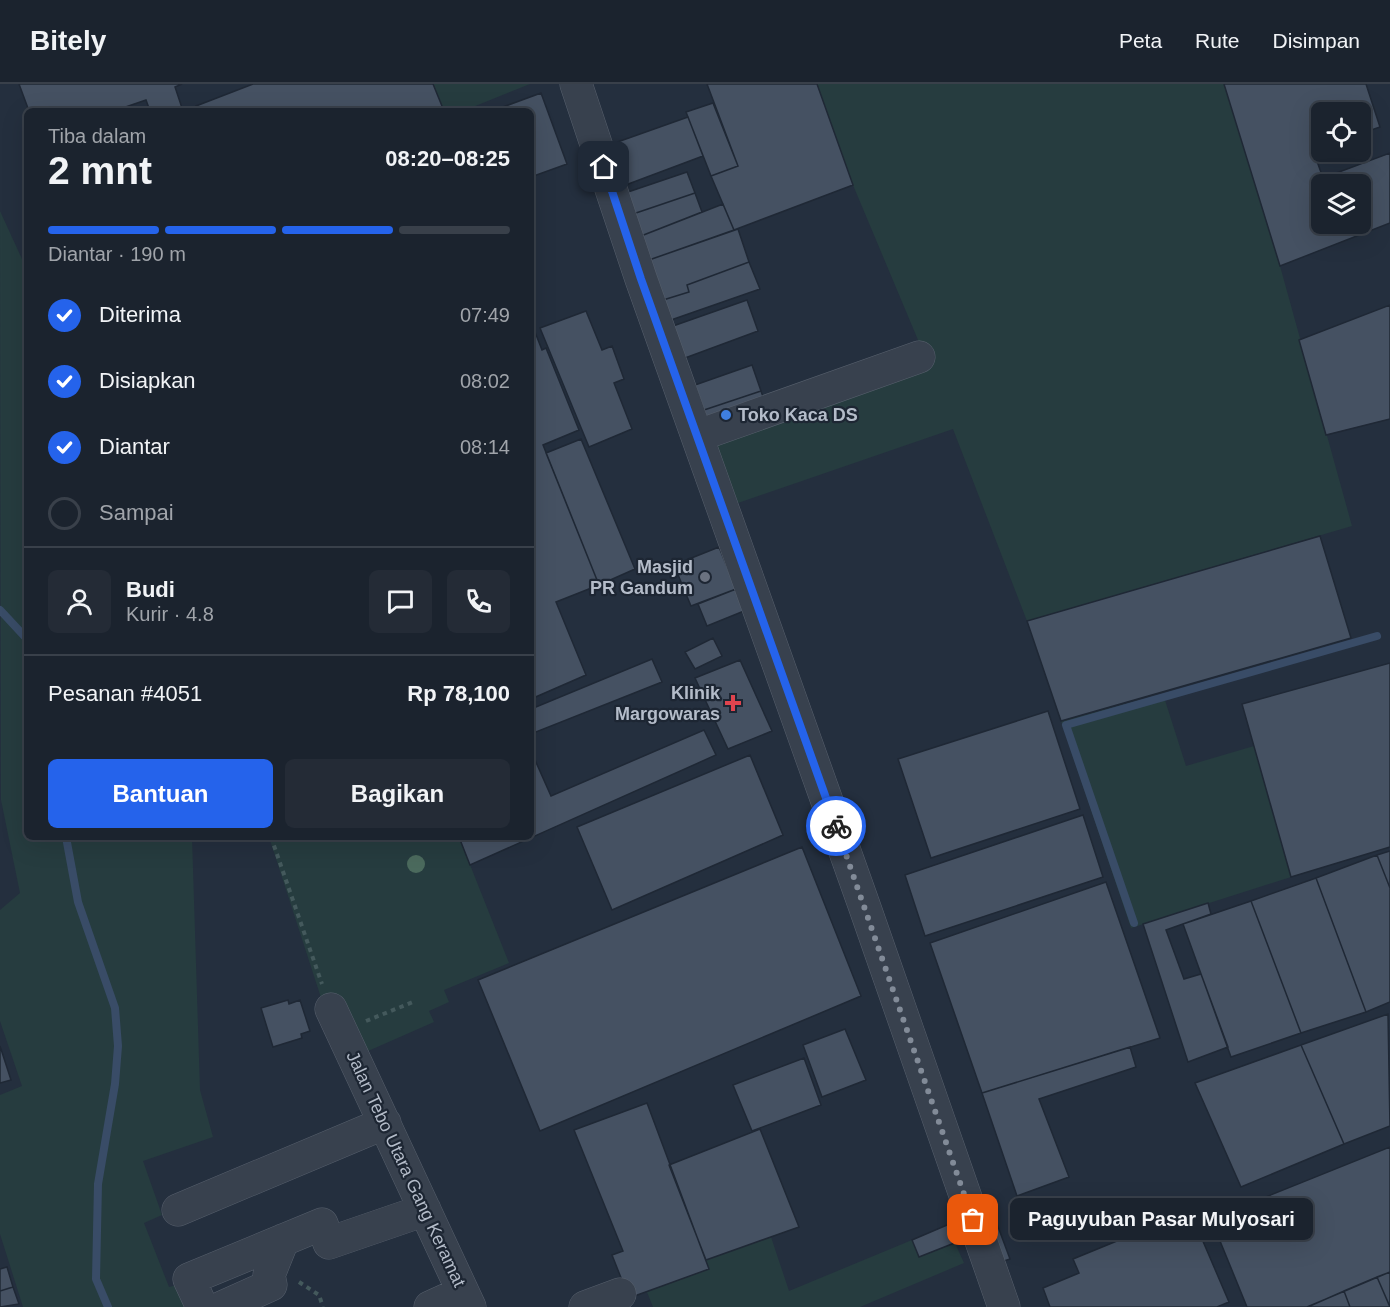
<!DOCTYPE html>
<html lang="id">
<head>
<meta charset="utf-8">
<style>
  body { margin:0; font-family:Arial,sans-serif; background:#242b36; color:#f1f3f6; height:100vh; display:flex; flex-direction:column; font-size:22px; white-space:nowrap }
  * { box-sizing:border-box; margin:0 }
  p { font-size:20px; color:#a0a4aa }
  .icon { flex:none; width:33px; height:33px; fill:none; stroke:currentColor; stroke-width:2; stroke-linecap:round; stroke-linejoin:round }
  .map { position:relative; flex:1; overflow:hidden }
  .panel { position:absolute; left:24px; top:24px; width:510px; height:732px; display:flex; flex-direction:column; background:#1b232e; border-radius:9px; box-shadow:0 6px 24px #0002,0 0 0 2px #39404a }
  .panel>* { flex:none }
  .fabs { position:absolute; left:1311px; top:18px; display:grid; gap:12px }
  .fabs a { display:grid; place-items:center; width:60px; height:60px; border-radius:9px; background:#1b232e; box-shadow:0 6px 24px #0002,0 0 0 2px #39404a; font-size:30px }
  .pin { position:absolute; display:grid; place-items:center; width:51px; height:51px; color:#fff; margin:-26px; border-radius:12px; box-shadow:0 3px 9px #0006 }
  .courier { position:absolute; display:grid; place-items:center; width:60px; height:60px; margin:-30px; border:4px solid #2563eb; border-radius:50%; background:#fff; color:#222; box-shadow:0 2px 8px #0007 }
  .bubble { position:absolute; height:42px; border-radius:9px; background:#1b232e; box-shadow:0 6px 24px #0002,0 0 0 2px #39404a; font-size:20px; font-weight:600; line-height:42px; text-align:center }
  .head em { font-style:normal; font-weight:600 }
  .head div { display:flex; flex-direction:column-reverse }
  .head { display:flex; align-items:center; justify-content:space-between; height:102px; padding:0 24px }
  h1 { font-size:39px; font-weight:600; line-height:45px }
  .bar { display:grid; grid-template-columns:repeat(4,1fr); gap:9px 6px; align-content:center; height:72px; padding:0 24px }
  .bar i { height:8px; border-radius:4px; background:#39404a }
  .bar .active { background:#2563eb }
  .bar p { grid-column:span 4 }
  .line { display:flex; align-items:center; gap:15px; padding:0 24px; border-top:2px solid #39404a }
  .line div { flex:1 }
  .round { display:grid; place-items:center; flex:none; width:63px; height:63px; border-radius:9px; background:#242b36 }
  ol { padding:0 24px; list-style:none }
  li { display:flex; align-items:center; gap:18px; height:66px }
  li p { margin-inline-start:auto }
  li .icon { padding:6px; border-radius:50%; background:#2563eb; color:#fff; stroke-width:4 }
  li:last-child { color:#a0a4aa }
  li i { width:33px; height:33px; border:3px solid #39404a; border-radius:50% }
  .button { display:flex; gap:12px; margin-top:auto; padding:12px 24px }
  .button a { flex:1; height:69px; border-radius:9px; background:#2563eb; color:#fff; font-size:24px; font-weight:600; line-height:69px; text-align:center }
  .button a+a { background:#242b36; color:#f1f3f6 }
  header { display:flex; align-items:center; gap:36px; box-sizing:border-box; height:84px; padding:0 30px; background:#1b232e; border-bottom:2px solid #39404a }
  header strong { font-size:28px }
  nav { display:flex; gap:33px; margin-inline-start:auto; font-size:21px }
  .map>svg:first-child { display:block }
  .green { fill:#263c3f }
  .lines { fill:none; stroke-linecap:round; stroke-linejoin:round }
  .stream { stroke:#394c67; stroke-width:8 }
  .building { fill:#455162; stroke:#1f2835; stroke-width:1.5; fill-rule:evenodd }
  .minor-casing { stroke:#565f6c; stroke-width:33 }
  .path { stroke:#44595c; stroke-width:4; stroke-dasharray:4.5 4.5; stroke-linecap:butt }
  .minor { stroke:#38414e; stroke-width:32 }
  .tree { fill:#4b6a5d }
  .done { stroke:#828b98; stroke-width:6; stroke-dasharray:0 10.8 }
  .route { stroke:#2563eb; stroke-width:8 }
  .shop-dot { fill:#3f7fe0; stroke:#1d2633; stroke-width:2 }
  .worship-dot { fill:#6b7280; stroke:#1d2633; stroke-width:2 }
  .health-dot { fill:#e0444e; stroke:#1d2633; stroke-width:2 }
  .labels { text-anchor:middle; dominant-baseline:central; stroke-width:4.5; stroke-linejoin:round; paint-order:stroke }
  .poi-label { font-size:18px; font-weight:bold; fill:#b4bcc9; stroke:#1d2633; text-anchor:end }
  .street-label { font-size:18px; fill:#b4bcc9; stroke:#1d2633 }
</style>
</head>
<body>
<header>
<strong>Bitely</strong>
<nav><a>Peta</a><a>Rute</a><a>Disimpan</a></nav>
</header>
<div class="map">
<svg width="1390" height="1223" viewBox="0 0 1390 1223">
  <rect width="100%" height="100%" fill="#242f3e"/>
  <path class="green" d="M433,0H530L463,27H444Z
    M817,0H1224L1280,182L1352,442L1027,537L953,345L738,419L711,351L926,275L853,101Z
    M0,127L27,186V753H192L200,1006L213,1053L143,1077L162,1131L144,1139L169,1203L185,1199L195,1223H23L0,1150V1011L22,1002L0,937V826L20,809L1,716Z
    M1163,610L1186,682L1254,662L1291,793L1131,844L1061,637Z
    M269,753H459L509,879L444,906L449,918L429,927L434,938L359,971L324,923Z
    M771,1153L789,1207L912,1156L920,1173L955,1159L964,1179L860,1223H653L647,1208L709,1185L706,1176Z"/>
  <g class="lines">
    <path class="stream" d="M0,526L27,555
      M66,753L78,818L115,924L118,962L115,1000L98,1100L96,1195L108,1223
      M1134,839L1066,641L1377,552"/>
  </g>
  <path class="building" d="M19,0H182L175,3L183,27H150L146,16L114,27H29Z
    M253,0H433L444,27H198L196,22Z
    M707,0H817L853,101L734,146L711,92L738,82Z
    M1224,0H1366L1380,43L1360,50V28H1322V63L1313,66L1323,94L1390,69V139L1280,182ZM1322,100H1360V140H1322Z
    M541,9L567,80L531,93V27H492Z
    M713,19L738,82L711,92L686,28Z
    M688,33L703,72L623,102L609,61Z
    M687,88L695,109L633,130L625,109Z
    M695,109L702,128L641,152L633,130Z
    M723,120L734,146L649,176L641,152Z
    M738,145L749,178L687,201L689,208L663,216L649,176Z
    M749,178L760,205L671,236L663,216L689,208L687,201Z
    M747,216L758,247L685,274L673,242Z
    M1390,221V335L1326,351L1299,256Z
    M586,227L602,266L612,262L624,295L614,299L632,345L589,363L540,244Z
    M531,243H533L542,266L546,264L579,346L543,361L599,501L556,518L586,591L531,615Z
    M752,281L761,307L704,326L695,301Z
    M761,307L767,325L710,344L704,326Z
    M581,355L635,485L599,501L546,369Z
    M1320,452L1351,554L1061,637L1027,537Z
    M719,463L736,505L691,522L674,481Z
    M736,505L744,527L707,542L698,520Z
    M713,554L722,572L695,585L685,568Z
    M652,575L662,598L531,650V625Z
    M740,576L772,647L728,665L695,594Z
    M1390,579V763L1291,793L1242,620Z
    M1048,627L1080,725L931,774L898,675Z
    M704,646L716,671L470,781L459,753H531V667L551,712Z
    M750,671L783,751L612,826L577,743Z
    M1083,731L1103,793L925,852L905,791Z
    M802,763L861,912L540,1047L478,896Z
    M1390,767V804L1377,771Z
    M1377,771L1390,804V918L1366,928L1316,794Z
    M1316,794L1366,928L1301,949L1251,817Z
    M1106,798L1160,954L982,1009L930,859Z
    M1251,817L1301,949L1231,973L1183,840Z
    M1208,819L1211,830L1166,846L1184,895L1201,890L1228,963L1188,978L1143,840Z
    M288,916L289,920L300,916L310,947L301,950L302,954L273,963L261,924Z
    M1388,930L1390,1042L1344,1060L1301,961Z
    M845,945L866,996L822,1013L803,961Z
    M1301,961L1344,1060L1241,1103L1195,999Z
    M0,962L11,996L0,999Z
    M1130,963L1136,983L1039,1015L1069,1093L1017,1112L982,1009Z
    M804,974L821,1021L752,1047L733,1001Z
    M647,1019L709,1185L629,1214L612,1171L623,1167L574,1046Z
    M760,1045L799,1143L706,1176L669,1081Z
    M1390,1063V1188L1307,1223H1247L1211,1135Z
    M1190,1127L1229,1218L1217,1223H1050L1043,1204L1079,1189L1073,1175Z
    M954,1138L962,1156L919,1173L912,1156Z
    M997,1140L1010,1175L1001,1178L989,1143Z
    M7,1183L13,1203L0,1207V1185Z
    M1390,1188V1223L1377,1193Z
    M1377,1193L1390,1223H1350L1344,1207Z
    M13,1203L19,1220L0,1223V1207Z
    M1344,1207L1350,1223H1310V1222Z"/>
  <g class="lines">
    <g class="minor-casing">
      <path id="minor" d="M576,0L641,195L864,821L1004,1223
        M697,352L919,273
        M331,925L470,1223
        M178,1126L385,1039
        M202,1223L189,1195L322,1140L329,1159L425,1126
        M222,1223L271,1201L269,1191L283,1156
        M430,1223L463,1208
        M585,1223L620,1210"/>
    </g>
    <path class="path" d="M271,753L322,900
      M366,937L413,918
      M299,1198L319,1211L323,1223"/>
    <use href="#minor" class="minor"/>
  </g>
  <circle class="tree" cx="416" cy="780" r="9"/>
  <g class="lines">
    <path class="done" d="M836,742L973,1136"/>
    <path class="route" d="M604,83L641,195L836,742"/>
  </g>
  <circle class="shop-dot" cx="726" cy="331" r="6"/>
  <circle class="worship-dot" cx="705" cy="493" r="6"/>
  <path class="health-dot" d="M730 610h6v6h6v6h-6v6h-6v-6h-6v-6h6z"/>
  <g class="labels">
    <g class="poi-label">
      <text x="738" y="331" text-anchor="start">Toko Kaca DS</text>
      <text x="693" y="483">Masjid<tspan x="693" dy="21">PR Gandum</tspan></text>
      <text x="720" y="609">Klinik<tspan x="720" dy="21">Margowaras</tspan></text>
    </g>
    <g class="street-label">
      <text transform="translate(406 1085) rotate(65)">Jalan Tebo Utara Gang Keramat</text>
    </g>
  </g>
</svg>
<div class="fabs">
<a><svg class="icon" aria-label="locate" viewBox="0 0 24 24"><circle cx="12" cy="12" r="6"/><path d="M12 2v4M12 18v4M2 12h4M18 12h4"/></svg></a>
<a><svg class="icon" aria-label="layers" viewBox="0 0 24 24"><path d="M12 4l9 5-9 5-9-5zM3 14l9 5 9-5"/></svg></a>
</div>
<div class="pin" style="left:973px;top:1136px;background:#ea580c"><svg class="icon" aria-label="bag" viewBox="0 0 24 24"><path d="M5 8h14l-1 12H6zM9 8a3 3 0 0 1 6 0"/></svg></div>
<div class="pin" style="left:604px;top:83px;background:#1f2937"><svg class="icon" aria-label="home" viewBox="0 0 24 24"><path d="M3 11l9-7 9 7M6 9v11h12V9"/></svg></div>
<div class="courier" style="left:836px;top:742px"><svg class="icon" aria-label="bike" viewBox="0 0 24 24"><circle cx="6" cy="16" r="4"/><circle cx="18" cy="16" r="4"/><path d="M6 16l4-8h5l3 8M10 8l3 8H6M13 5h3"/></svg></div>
<div class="bubble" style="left:1010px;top:1114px;width:303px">Paguyuban Pasar Mulyosari</div>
<section class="panel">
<div class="head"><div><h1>2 mnt</h1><p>Tiba dalam</p></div><em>08:20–08:25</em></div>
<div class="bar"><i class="active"></i><i class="active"></i><i class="active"></i><i></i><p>Diantar · 190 m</p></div>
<ol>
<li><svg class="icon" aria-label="check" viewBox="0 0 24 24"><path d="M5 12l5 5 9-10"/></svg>Diterima<p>07:49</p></li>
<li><svg class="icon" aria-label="check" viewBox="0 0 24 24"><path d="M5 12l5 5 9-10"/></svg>Disiapkan<p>08:02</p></li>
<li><svg class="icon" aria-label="check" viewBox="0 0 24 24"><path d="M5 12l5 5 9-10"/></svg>Diantar<p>08:14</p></li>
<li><i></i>Sampai</li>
</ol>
<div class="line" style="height:108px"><a class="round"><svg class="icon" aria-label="person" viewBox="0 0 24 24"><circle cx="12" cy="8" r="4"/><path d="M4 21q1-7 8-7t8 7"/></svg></a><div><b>Budi</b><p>Kurir · 4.8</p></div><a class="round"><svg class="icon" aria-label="chat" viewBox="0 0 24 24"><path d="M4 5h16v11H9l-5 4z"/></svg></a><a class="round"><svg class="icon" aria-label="phone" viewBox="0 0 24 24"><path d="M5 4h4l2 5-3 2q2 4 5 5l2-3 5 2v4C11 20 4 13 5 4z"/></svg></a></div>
<div class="line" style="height:78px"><div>Pesanan #4051</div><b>Rp 78,100</b></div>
<div class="button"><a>Bantuan</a><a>Bagikan</a></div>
</section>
</div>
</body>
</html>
